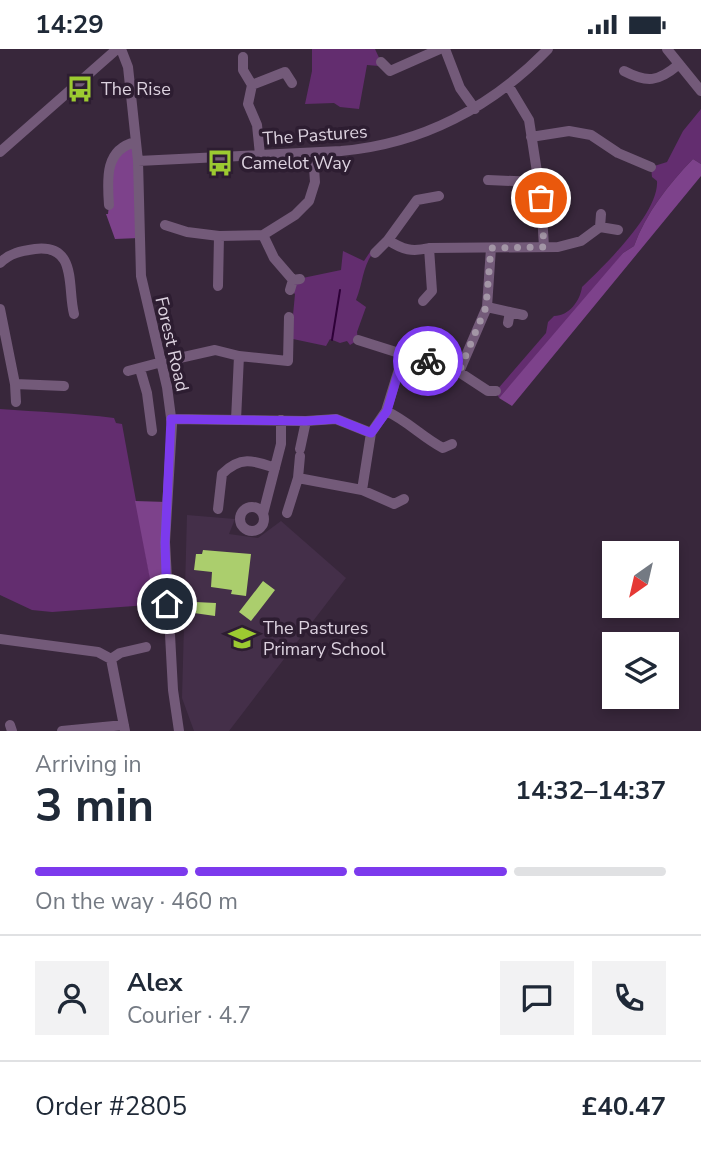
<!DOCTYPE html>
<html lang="en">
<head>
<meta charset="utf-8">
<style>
  body { margin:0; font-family:"Nunito Sans",sans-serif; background:#f2f2f3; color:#1f2937; height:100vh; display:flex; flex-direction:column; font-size:26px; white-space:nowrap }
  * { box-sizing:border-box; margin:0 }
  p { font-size:23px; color:#747a83 }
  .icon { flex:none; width:38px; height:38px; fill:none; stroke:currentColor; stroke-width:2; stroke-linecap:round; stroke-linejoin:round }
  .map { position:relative; height:682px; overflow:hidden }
  .panel { display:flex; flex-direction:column; background:#fff; flex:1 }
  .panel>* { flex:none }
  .needle { width:46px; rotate:214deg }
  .controls { position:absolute; left:602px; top:492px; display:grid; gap:14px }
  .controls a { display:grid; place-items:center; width:77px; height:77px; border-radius:0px; background:#fff; box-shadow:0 4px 10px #0003; font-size:35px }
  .pin { position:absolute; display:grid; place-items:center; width:60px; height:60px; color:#fff; margin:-30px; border:4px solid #fff; border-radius:50%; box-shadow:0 2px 7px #0007 }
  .courier { position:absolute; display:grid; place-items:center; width:70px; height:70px; margin:-35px; border:5px solid #7c3aed; border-radius:50%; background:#fff; color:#222; box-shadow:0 2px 9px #0007 }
  .summary em { font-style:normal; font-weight:700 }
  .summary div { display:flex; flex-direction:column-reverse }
  .summary { display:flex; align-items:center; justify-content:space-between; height:119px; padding:0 35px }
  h1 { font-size:46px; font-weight:700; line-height:52px }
  .bar { display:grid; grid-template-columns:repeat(4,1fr); gap:10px 7px; align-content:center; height:84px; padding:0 35px }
  .bar i { height:9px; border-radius:5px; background:#e0e1e3 }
  .bar .on { background:#7c3aed }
  .bar p { grid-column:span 4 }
  .line { display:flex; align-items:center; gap:18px; padding:0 35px; border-top:2px solid #e0e1e3 }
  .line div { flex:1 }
  .round { display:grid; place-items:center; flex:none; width:74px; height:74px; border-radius:0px; background:#f2f2f3 }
  .status { display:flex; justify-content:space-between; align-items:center; height:49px; padding:0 35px; background:#fff; direction:ltr }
  .status svg { height:19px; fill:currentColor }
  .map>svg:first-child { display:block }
  .built { fill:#442f49 }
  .green { fill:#632d6f }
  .forest { fill:#7d428b }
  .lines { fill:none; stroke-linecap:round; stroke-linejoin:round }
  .stream { stroke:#2e0138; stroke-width:2 }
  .building { fill:#abce6d }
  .minor { stroke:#735a79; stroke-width:10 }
  .done { stroke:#a396a6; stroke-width:7; stroke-dasharray:0 12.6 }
  .route { stroke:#7c3aed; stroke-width:9 }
  .labels { text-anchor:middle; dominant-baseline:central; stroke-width:7; stroke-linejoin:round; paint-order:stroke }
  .poi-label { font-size:18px; fill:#dcd2df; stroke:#2d1d31; text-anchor:start }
  .street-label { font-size:18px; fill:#dcd2df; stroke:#2d1d31 }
</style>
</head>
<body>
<div class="status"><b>14:29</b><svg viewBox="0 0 49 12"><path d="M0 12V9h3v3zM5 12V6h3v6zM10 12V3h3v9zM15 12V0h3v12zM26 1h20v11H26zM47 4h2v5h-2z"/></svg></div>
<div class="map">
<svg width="701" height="682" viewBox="0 0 701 682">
  <rect width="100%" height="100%" fill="#38273b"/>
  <path class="built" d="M187,466L235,470L229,485L258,489L281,472L346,529L229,682H194L182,649Z"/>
  <path class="green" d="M312,0H375L381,13L379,17L367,16L359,60L340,58L334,54L305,55L312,22Z
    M701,60V115L693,110C668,136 646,164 634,197L623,204L593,243L499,349L496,342L546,284L548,273L554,267C569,267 580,252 582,238C604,217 659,164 657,132L652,128L651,118L667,113L683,82Z
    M343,202L364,212L370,203L372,205C362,220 363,234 356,251L366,258L357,283L358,291L350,296L347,292L340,294L330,290L326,297L293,290L289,268L293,266L295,245L290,241L293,231L341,221Z
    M0,360C38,363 76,364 114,369L116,374L122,375L153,545L162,555L52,563L32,561L0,546Z"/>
  <path class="forest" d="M136,93L139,189L115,190L106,165H108L115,103Z
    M693,110L701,115V127L512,357L499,349L623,204L634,197C646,164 668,136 693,110Z
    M135,452L167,453V555H162L153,546Z"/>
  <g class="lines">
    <path class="stream" d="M332,291L340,241"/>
  </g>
  <path class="building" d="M203,501L251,505L246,547L231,545L232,541L211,538L212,523L194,521L196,505H202Z
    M263,532L275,541L251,572L239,563Z
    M195,553L216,554L215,567L194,564Z"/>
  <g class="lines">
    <path class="minor" d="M121,0L128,18L138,112L141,227L167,338L172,376L165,493L173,641L179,682
      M445,0L460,39L475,60
      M667,0L701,42
      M243,8V21L252,36L248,55L257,76L260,106
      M381,13L390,22L440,0
      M624,22C647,34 658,33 678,16
      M252,36L285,23L292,34
      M508,36L529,71L541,149L544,198
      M531,88L569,82L591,86L618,104L651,118
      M0,103L117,0
      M138,112L341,102C422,95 492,58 548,0
      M488,131L538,133
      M439,147L417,151L388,191C403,201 412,203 429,199L558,198L581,192L600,178L618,181
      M109,156C107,129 105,100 136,93
      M165,176L187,183L219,187L263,186L295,166L309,152L315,133L313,104
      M600,178L601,165
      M263,186L274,209L293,231L300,230
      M375,204L388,191
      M0,214C10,204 21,202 35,200C78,195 67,238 74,265
      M218,237L219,187
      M290,241L293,231
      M423,252L432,242L429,199
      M487,258L523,266
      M0,260L15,335L64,337
      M508,274L510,263
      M358,291L459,323L488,342H496
      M239,307L288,312L289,268
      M175,310L215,301L239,307L236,371
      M140,320L147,344L152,382
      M128,322L162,313
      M459,323L487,258L491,199
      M15,335L16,353
      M386,362C408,372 422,388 443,399L452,395
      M171,370L306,372L336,370L371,384
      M300,400L306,372
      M298,429L362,441L394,455
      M362,441L371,384L386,362L404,304
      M394,455L404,450
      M240 470a12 12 0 1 1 24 0a12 12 0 1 1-24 0Z
      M218,460L222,425C240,407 253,411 275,419
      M287,464L298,429L300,407
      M263,465L281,395V371
      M0,590L98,603L111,610L125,682
      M111,610L120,604L146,598
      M10,676L12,682
      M62,682L124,676"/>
  </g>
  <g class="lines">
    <path class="done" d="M428,312L459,323L486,258L491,199L544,198L541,149"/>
    <path class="route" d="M167,555L165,494L171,370L306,372L336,370L371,384L387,362L404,304L428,312"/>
  </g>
  <defs>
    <g id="bus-bare" transform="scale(2.1)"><path d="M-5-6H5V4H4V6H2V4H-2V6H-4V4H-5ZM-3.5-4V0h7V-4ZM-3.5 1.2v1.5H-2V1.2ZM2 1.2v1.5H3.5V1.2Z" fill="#9cca31" stroke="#2d1d31" stroke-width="2.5" paint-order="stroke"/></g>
    <g id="school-bare" transform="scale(2.1)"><path d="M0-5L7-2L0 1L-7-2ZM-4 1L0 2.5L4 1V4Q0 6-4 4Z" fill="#9cca31" stroke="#2d1d31" stroke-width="2.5" paint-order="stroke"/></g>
  </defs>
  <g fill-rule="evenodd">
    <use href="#bus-bare" x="80" y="40"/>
    <use href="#bus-bare" x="220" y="114"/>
    <use href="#school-bare" x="242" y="589"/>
  </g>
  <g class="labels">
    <g class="poi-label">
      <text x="101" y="40">The Rise</text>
      <text x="241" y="114">Camelot Way</text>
      <text x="263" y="579">The Pastures<tspan x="263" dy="21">Primary School</tspan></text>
    </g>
    <g class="street-label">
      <text transform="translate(315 86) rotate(-4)">The Pastures</text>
      <text transform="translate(172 295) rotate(77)">Forest Road</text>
    </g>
  </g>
</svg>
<div class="controls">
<a><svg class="needle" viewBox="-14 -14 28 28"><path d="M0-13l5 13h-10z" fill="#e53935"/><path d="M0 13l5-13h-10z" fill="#747a83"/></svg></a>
<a><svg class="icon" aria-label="layers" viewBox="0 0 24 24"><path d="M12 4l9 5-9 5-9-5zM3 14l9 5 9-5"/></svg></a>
</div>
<div class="pin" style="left:541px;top:149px;background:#ea580c"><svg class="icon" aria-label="bag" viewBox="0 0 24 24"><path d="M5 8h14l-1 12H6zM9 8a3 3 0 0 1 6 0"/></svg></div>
<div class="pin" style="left:167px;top:555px;background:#1f2937"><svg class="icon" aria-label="home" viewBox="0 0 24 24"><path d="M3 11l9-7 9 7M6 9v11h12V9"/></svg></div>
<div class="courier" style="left:428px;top:312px"><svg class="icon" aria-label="bike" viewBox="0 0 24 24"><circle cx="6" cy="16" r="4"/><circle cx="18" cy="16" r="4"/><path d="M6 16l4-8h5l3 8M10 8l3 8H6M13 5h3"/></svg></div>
</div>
<section class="panel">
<div class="summary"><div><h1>3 min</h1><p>Arriving in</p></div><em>14:32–14:37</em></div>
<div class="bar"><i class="on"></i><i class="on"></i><i class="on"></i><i></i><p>On the way · 460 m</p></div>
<div class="line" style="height:126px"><a class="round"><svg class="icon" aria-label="person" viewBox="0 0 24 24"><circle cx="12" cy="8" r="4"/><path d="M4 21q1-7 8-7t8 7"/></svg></a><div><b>Alex</b><p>Courier · 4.7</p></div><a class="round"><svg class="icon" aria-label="chat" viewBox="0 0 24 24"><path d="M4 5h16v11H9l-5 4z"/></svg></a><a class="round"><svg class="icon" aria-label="phone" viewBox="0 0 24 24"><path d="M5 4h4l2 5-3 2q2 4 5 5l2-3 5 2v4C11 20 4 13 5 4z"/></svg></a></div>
<div class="line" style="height:91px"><div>Order #2805</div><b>£40.47</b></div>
</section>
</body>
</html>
